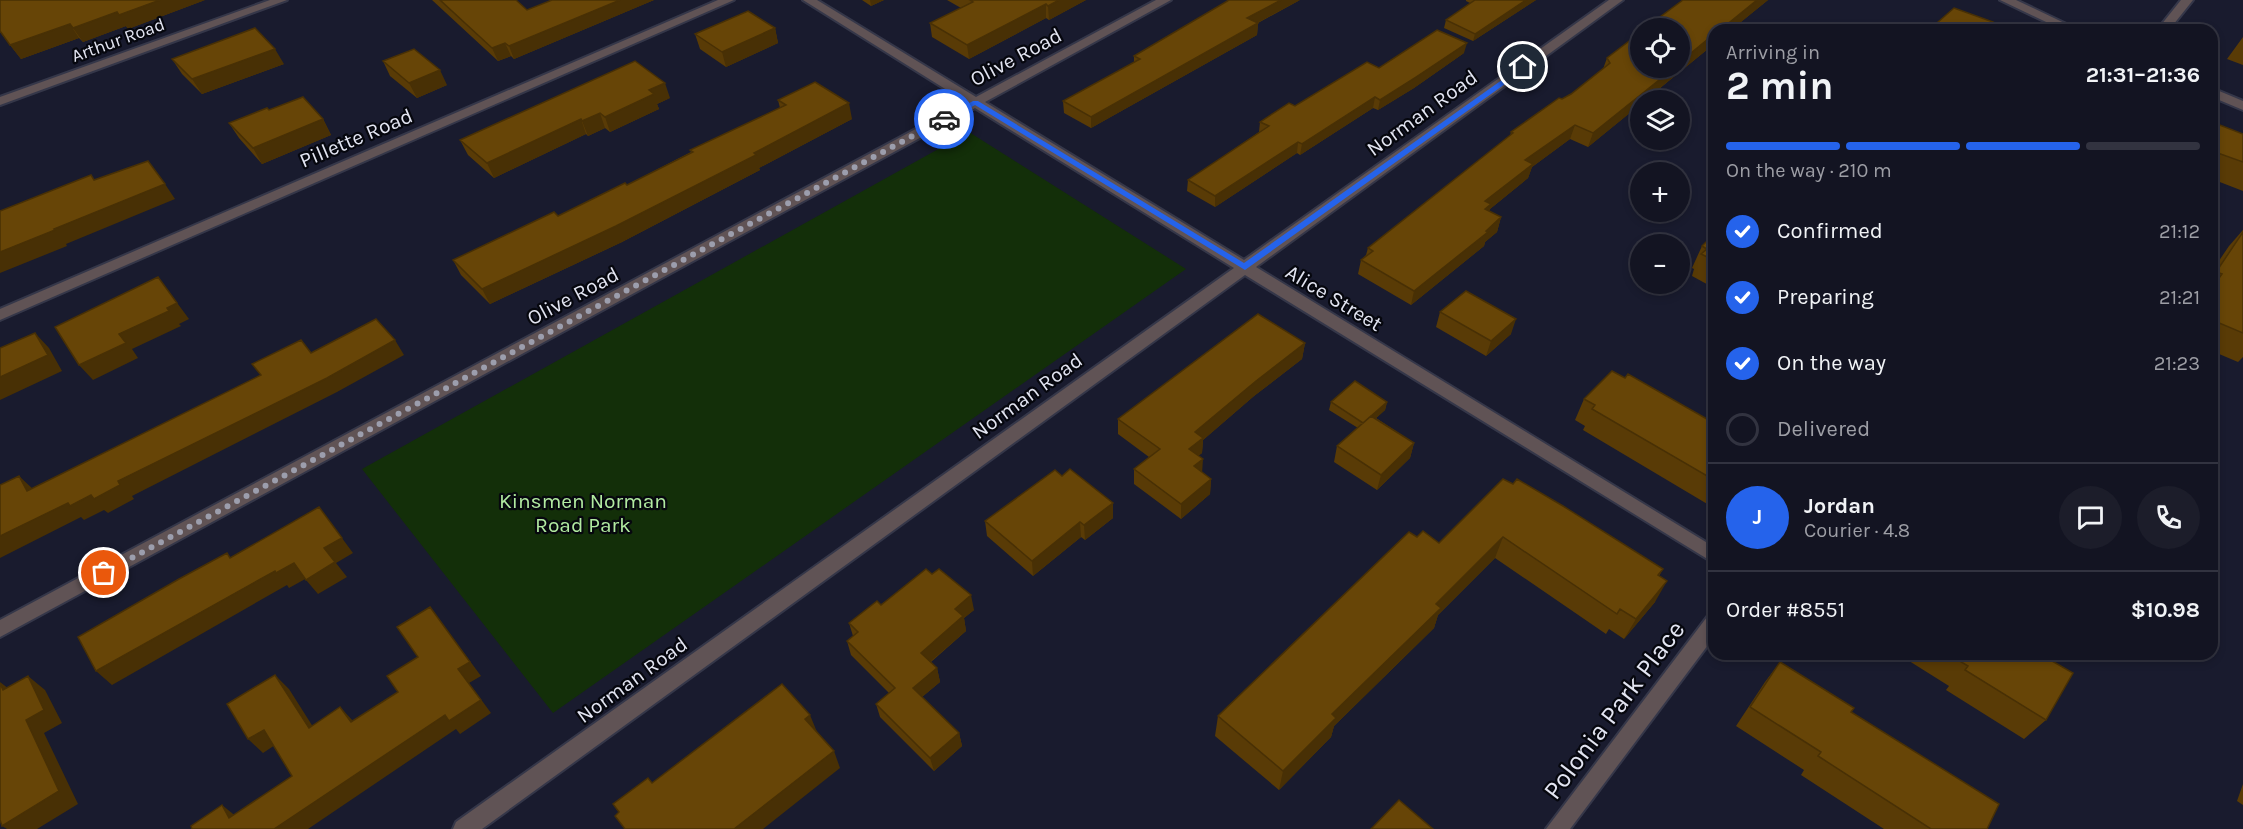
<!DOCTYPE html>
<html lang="en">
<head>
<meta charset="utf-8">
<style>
  body { margin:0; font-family:Karla,sans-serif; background:#1c1d2a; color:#f1f3f6; height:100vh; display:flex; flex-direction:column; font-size:22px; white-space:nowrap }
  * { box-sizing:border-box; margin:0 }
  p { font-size:20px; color:#9d9ea5 }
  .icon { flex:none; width:33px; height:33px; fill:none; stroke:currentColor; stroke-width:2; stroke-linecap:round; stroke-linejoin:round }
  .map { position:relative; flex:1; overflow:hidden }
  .panel { position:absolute; left:1708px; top:24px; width:510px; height:636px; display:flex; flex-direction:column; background:#131422; border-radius:18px; box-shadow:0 3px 9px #0003,0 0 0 2px #323340 }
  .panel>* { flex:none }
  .buttons { position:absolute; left:1630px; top:18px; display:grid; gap:12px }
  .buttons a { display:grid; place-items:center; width:60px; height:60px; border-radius:50%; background:#131422; box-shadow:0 3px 9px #0003,0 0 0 2px #323340; font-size:30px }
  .pin { position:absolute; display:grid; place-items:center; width:51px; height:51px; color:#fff; margin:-26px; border:3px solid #fff; border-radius:50%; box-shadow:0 2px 6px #0007 }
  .courier { position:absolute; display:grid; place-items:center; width:60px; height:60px; margin:-30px; border:4px solid #2563eb; border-radius:50%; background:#fff; color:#222; box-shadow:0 2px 8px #0007 }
  .head em { font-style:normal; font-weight:700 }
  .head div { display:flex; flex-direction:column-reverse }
  .head { display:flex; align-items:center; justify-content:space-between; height:102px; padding:0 18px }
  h1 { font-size:39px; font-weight:700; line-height:45px }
  .bar { display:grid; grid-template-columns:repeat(4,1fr); gap:9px 6px; align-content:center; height:72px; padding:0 18px }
  .bar i { height:8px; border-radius:4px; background:#323340 }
  .bar .current { background:#2563eb }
  .bar p { grid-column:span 4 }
  .line { display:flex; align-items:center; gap:15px; padding:0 18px; border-top:2px solid #323340 }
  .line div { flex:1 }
  .round { display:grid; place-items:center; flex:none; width:63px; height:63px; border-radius:32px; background:#1c1d2a }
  ol { padding:0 18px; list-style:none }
  li { display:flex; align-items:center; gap:18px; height:66px }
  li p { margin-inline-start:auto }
  li .icon { padding:6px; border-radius:50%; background:#2563eb; color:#fff; stroke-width:4 }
  li:last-child { color:#9d9ea5 }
  li i { width:33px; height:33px; border:3px solid #323340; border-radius:50% }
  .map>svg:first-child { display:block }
  .green { fill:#132f09 }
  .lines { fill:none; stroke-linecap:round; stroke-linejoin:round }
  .minor-casing { stroke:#353749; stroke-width:4 }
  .tertiary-casing { stroke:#353749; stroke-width:4 }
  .minor { fill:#605355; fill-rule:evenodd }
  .tertiary { fill:#605355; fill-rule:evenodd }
  .wall { fill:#593b06 }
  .shaded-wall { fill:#483005 }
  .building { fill:#674507; stroke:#483005; stroke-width:1.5 }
  .route { fill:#2563eb }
  .done { stroke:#9c9ead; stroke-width:6; stroke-dasharray:0 10.8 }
  .labels { text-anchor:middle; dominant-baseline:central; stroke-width:4.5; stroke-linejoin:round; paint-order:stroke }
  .far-street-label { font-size:18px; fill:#e3e5f2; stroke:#06070e }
  .street-label { font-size:21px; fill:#e3e5f2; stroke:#06070e }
  .park-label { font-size:21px; fill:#b2eba1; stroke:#06070e }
  .near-street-label { font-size:26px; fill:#e3e5f2; stroke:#06070e }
</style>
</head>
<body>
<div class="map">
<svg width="2243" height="829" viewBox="0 0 2243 829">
  <rect width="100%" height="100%" fill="#191b2e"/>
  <path class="green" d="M969,132L1186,269L553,713L362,469Z"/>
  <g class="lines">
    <g class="minor-casing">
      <path id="minor" d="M270,0H287L0,105V97Z
        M803,0H817L976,97L1156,0H1171L985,102L1244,260L1609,0H1623L1256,267L1714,547V563L1245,275L482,829H453L456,822L1234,268L975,108L0,637V620L966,102Z
        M2000,0H2016L2079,30H2063Z
        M2181,0H2193L2169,30H2157Z
        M2212,88L2243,101V110L2212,97Z
        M1714,615V637L1570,829H1546L1707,617Z"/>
    </g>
    <g class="tertiary-casing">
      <path id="tertiary" d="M718,0H734L0,320V309Z"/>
    </g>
    <use href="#minor" class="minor"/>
    <use href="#tertiary" class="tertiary"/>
  </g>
  <path class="wall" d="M205,0L128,29L126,26L83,42L79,38L21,59L0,32Z
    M432,0H516L527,10L552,0H654L514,59L511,56L498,61Z
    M862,0H884L871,6Z
    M947,0H1086L1049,20L1046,18L969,59L932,37L930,23L961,8Z
    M1300,0L1258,23L1257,35L1091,128L1064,113L1063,101L1134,63V56Z
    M1466,0H1536L1473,41L1444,28L1446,20L1470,3L1466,1Z
    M1683,0H1768L1731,30H1714V44L1588,147L1570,139L1532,167L1528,178L1490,209L1489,211L1501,217L1497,232L1485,242L1484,246L1411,305L1358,274L1361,260L1366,255L1368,248L1510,136L1511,132L1571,94L1603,69L1607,58Z
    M775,28L778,43L726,67L700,49L695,34Z
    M2243,37V65L2227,59Z
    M1464,53L1414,88L1378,110L1373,108L1300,155L1297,153L1215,207L1187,191L1188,180L1259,132L1260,122L1379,68Z
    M172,59L284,64L202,94L182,74Z
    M383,61L447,85L417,98L390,76Z
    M670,98L657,104L659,109L610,132L605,128L588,136L586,134L494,178L468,155L460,140Z
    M778,100L852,119L759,168L760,170L622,242L490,304L461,275L453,260L558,216L627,185L691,152L690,150L780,108Z
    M269,110L323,119L331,135L262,164L239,138L229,123Z
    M2212,122L2243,134V191L2212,179Z
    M2243,230V357L2238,362L2212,351V271L2229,246Z
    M1714,234V288L1692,276L1694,269L1692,268L1702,246Z
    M1440,312L1511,334L1486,356L1436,327Z
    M1305,343L1302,359L1254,396L1203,440L1202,453L1198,456L1202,472L1211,479L1210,494L1181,519L1134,484V469L1149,457L1118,434V419Z
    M1625,378L1714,423V508L1583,430L1585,426L1575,420L1584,399Z
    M1331,402H1387L1385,410L1376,418L1414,443L1410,458L1377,490L1334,462L1337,446L1358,428L1329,410Z
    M1062,476L1113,503V518L1085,540L1081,537L1033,576L987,536L985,521Z
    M1513,484L1663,569L1659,576L1655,602L1624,639L1609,629L1606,634L1495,558L1438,615L1434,628L1334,726L1331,737L1279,790L1215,736L1218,716L1417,537L1439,543Z
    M932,574L974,610L964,618L966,631L931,662L937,668L940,682L922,697L959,733L962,746L934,771L880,717L876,704L889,693L851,655L847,641L853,636L849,623Z
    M1898,654H2040L2046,720L2024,739L1946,690L1949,686Z
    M1780,662L1851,712L1987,829H1884L1801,775L1804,770L1736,726L1765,682Z
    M2243,784V805L2237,801Z"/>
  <path class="shaded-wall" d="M160,0H205L128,29L119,15Z
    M620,0H654L514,59L509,46Z
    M870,0H884L871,6Z
    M1059,0H1086L1049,20L1048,6Z
    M1281,0H1300L1246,29L1247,18Z
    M1526,0H1536L1473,41L1475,34Z
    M1757,0H1768L1731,30H1720Z
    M1046,4V18L969,59L967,45Z
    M117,12L126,26L83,42L73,28Z
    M1993,22L1988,30H1984Z
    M1258,23L1257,35L1091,128V117Z
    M70,24L79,38L21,59L10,45Z
    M775,28L778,43L726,67L722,52Z
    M1714,34V44L1645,100H1641V104L1588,147L1593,133L1674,68H1680V62Z
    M505,43L511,56L498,61L492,48Z
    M1467,43L1464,53L1414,88L1378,110L1380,100Z
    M275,49L284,64L202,94L192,79Z
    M440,70L447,85L417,98L409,83Z
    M665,83L670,98L657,104L659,109L610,132L605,117L649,90Z
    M1375,97L1373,108L1300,155L1302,144Z
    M849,103L852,119L759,168L760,170L622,242L490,304L482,289L754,153Z
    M600,113L605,128L588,136L582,121Z
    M323,119L331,135L262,164L253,148Z
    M581,119L586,134L494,178L487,163Z
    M1575,125L1570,139L1532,167L1528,178L1490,209L1487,219L1481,223L1485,201L1525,160Z
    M1298,142L1297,153L1215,207V196Z
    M165,184L175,199L66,244L67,246L0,273V252L54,229Z
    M1501,217L1497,232L1485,242L1484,246L1411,305L1414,291Z
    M158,277L189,319L179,324L181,326L132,349L138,358L93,380L79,365L119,334L167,308Z
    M1516,319L1511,334L1486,356L1491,341Z
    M35,333L49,348L62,371L0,400V377Z
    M395,340L404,355L337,392L132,496L134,499L108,513L104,510L84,520L81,517L0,558V536L68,503L118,481Z
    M1305,343L1302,359L1254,396L1203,440L1202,453L1188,464L1189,449L1195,432L1256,381Z
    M1387,402L1385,410L1362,431L1364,423Z
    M1414,443L1410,458L1377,490L1381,475Z
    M1203,459L1202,474L1194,466Z
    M19,476L34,490L27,491Z
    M1211,479L1210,494L1181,519V504Z
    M1113,503V518L1085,540L1084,525Z
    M319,507L353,553L336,563L347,577L318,594L306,580L324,548Z
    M1080,522L1081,537L1033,576L1032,561Z
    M1503,537L1495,558L1438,615L1434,628L1334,726L1331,737L1279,790L1283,771L1332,714L1436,604Z
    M294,563L307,578L289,588L287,585L112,685L96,671L275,571Z
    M1667,581L1655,602L1624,639L1636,619Z
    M971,595L974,610L964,618L966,631L924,667L921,653L955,609Z
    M430,607L481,676L469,683L491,713L460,734L456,729L308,829H274L445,715L458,669Z
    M937,668L940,682L916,702L913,688Z
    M275,675L289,689L322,741L309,728Z
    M28,676L45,690L62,723L44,733L78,804L37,829H7L2,826L26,720Z
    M0,682L18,696L3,690Z
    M340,707L353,721L351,722Z
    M810,715L817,732L805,719Z
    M264,730L278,743L263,753L248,739Z
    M959,733L962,746L934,771L930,758Z
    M834,751L840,768L763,829H734Z
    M222,805L238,818H229Z"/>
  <path class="building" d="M0,0H160L119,15L117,12L73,28L70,24L10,45L0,31Z
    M440,0H516L527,10L552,0H620L509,46L505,43L492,48Z
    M970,0H1059L1048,6L1046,4L967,45L930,23L973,2Z
    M1229,0H1281L1247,18L1258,23L1091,117L1063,101L1140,59L1134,56Z
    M1475,0H1526L1475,34L1446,20Z
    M1683,0H1757L1720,30H1714V34L1680,62V28H1645Z
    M1954,8L1993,22L1984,30H1929Z
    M748,11L775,28L722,52L695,34Z
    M255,28L275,49L192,79L172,59Z
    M1437,30L1467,43L1416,77L1380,100L1375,97L1302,144L1298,142L1215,196L1188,180L1269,126L1260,122L1289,103L1295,106L1367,62L1379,68Z
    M1641,32V68H1674L1593,133L1575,125L1525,160L1533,164L1485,201L1491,204L1485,209L1501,217L1486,231L1488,232L1414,291L1361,260L1373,251L1368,248L1513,133L1511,132L1559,98L1562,99L1571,94L1610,63L1607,58Z
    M414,49L440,70L409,83L383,61Z
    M635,61L665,83L649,90L654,94L605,117L600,113L582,121L581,119L487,163L460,140Z
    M815,82L849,103L754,153L756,155L616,226L482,289L453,260L554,212L558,216L625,183L627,185L693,152L690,150L786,105L778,100Z
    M303,97L323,119L253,148L229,123L267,108L269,110Z
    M2212,122L2243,134V162L2212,151Z
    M148,161L165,184L54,229L55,230L0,252V211L91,175L94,180Z
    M2243,232V333L2212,320V288L2222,274L2216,272Z
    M1714,234V260L1701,254L1707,249L1702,246Z
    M158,277L177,303L167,308L169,311L119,334L126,343L79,365L55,327Z
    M1466,291L1516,319L1491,341L1440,312Z
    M1258,314L1305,343L1256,381L1195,432L1203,438L1189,449L1203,459L1194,466L1211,479L1181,504L1134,469L1160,449L1118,419Z
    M376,319L395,340L327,378L118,481L120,485L94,499L91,495L70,506L68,503L0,536V485L19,476L27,491L261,375L252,364L301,340L311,353Z
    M35,333L48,355L0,377V348Z
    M1612,371L1625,378L1628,374L1714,423V480L1592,409L1595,405L1584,399Z
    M1355,381L1387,402L1363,423L1331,402Z
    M1371,416L1414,443L1381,475L1337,446Z
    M1070,469L1113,503L1084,525L1080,522L1032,561L985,521L1055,470L1062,476Z
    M1503,479L1513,484L1517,479L1563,506L1663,569L1658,575L1667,581L1636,619L1620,609L1617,614L1503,537L1436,604L1441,608L1332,714L1336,718L1283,771L1218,716L1409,532L1417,537L1423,531L1439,543Z
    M319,507L342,538L324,548L335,562L306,580L294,563L276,573L275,571L96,671L78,637L179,579L227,553L230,558Z
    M926,569L932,574L939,569L971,595L955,609L963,616L921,653L937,668L913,688L959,733L930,758L876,704L895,688L847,641L858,632L849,623L877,601L881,605Z
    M430,607L470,662L458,669L481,700L449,721L445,715L274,829H192L191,826L222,805L229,818L292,776L264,730L248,739L227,704L275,675L309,728L340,707L351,722L398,692L387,676L418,657L397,627Z
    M1948,654H2040L2073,673L2046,720L1965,670L1968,666Z
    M1780,662L1854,708L1851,712L1999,804L1987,829H1931L1818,756L1821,752L1750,707Z
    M28,676L44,710L26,720L59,791L2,826L0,820V683L3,690Z
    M782,684L810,715L805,719L834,751L734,829H625L615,816L619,812L613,804L648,778L652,783Z
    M1399,800L1433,829H1371Z"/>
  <path class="route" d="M1523,65L1526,69L1245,270L975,105L947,121L940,119L973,101H978L1244,263Z"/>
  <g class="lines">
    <path class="done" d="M104,573L944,119"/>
  </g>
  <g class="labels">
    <g class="far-street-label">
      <text transform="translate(118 40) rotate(-20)">Arthur Road</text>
    </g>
    <g class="street-label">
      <text transform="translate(1016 57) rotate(-28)">Olive Road</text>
      <text transform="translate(1422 113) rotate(-36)">Norman Road</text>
      <text transform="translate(356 138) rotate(-23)">Pillette Road</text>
      <text transform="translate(573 296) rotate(-28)">Olive Road</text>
      <text transform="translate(1334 298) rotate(31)">Alice Street</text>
      <text transform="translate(1027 396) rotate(-36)">Norman Road</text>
      <text transform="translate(632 680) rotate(-36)">Norman Road</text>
    </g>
    <g class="park-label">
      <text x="583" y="501">Kinsmen Norman<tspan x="583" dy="24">Road Park</tspan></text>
    </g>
    <g class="near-street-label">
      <text transform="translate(1614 710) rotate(-53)">Polonia Park Place</text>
    </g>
  </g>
</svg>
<div class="buttons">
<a><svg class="icon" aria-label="locate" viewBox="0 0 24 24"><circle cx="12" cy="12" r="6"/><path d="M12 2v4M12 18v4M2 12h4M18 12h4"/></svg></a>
<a><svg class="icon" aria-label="layers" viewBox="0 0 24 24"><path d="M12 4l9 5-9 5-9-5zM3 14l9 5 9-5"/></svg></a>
<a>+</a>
<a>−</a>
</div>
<div class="pin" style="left:104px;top:573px;background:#ea580c"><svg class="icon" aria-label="bag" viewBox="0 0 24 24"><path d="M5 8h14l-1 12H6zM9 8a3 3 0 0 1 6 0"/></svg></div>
<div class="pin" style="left:1523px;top:67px;background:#1f2937"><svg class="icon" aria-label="home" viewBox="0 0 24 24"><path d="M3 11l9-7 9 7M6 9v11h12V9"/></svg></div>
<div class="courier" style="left:944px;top:119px"><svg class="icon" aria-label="car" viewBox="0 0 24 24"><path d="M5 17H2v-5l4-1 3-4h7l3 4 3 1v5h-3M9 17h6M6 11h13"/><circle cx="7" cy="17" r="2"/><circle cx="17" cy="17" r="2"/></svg></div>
<section class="panel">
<div class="head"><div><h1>2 min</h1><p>Arriving in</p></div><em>21:31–21:36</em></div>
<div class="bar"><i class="current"></i><i class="current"></i><i class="current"></i><i></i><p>On the way · 210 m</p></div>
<ol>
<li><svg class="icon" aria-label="check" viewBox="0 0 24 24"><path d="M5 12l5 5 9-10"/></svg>Confirmed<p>21:12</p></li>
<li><svg class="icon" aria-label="check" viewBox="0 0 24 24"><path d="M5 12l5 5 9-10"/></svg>Preparing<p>21:21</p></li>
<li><svg class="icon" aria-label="check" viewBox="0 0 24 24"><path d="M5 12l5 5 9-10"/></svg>On the way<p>21:23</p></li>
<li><i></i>Delivered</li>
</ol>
<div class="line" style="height:108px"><b class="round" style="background:#2563eb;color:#fff">J</b><div><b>Jordan</b><p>Courier · 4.8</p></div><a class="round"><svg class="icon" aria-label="chat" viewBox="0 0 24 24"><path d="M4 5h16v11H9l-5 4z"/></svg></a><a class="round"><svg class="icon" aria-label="phone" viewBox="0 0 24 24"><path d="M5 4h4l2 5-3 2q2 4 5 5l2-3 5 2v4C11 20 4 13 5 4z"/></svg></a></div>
<div class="line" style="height:78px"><div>Order #8551</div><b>$10.98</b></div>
</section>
</div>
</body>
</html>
